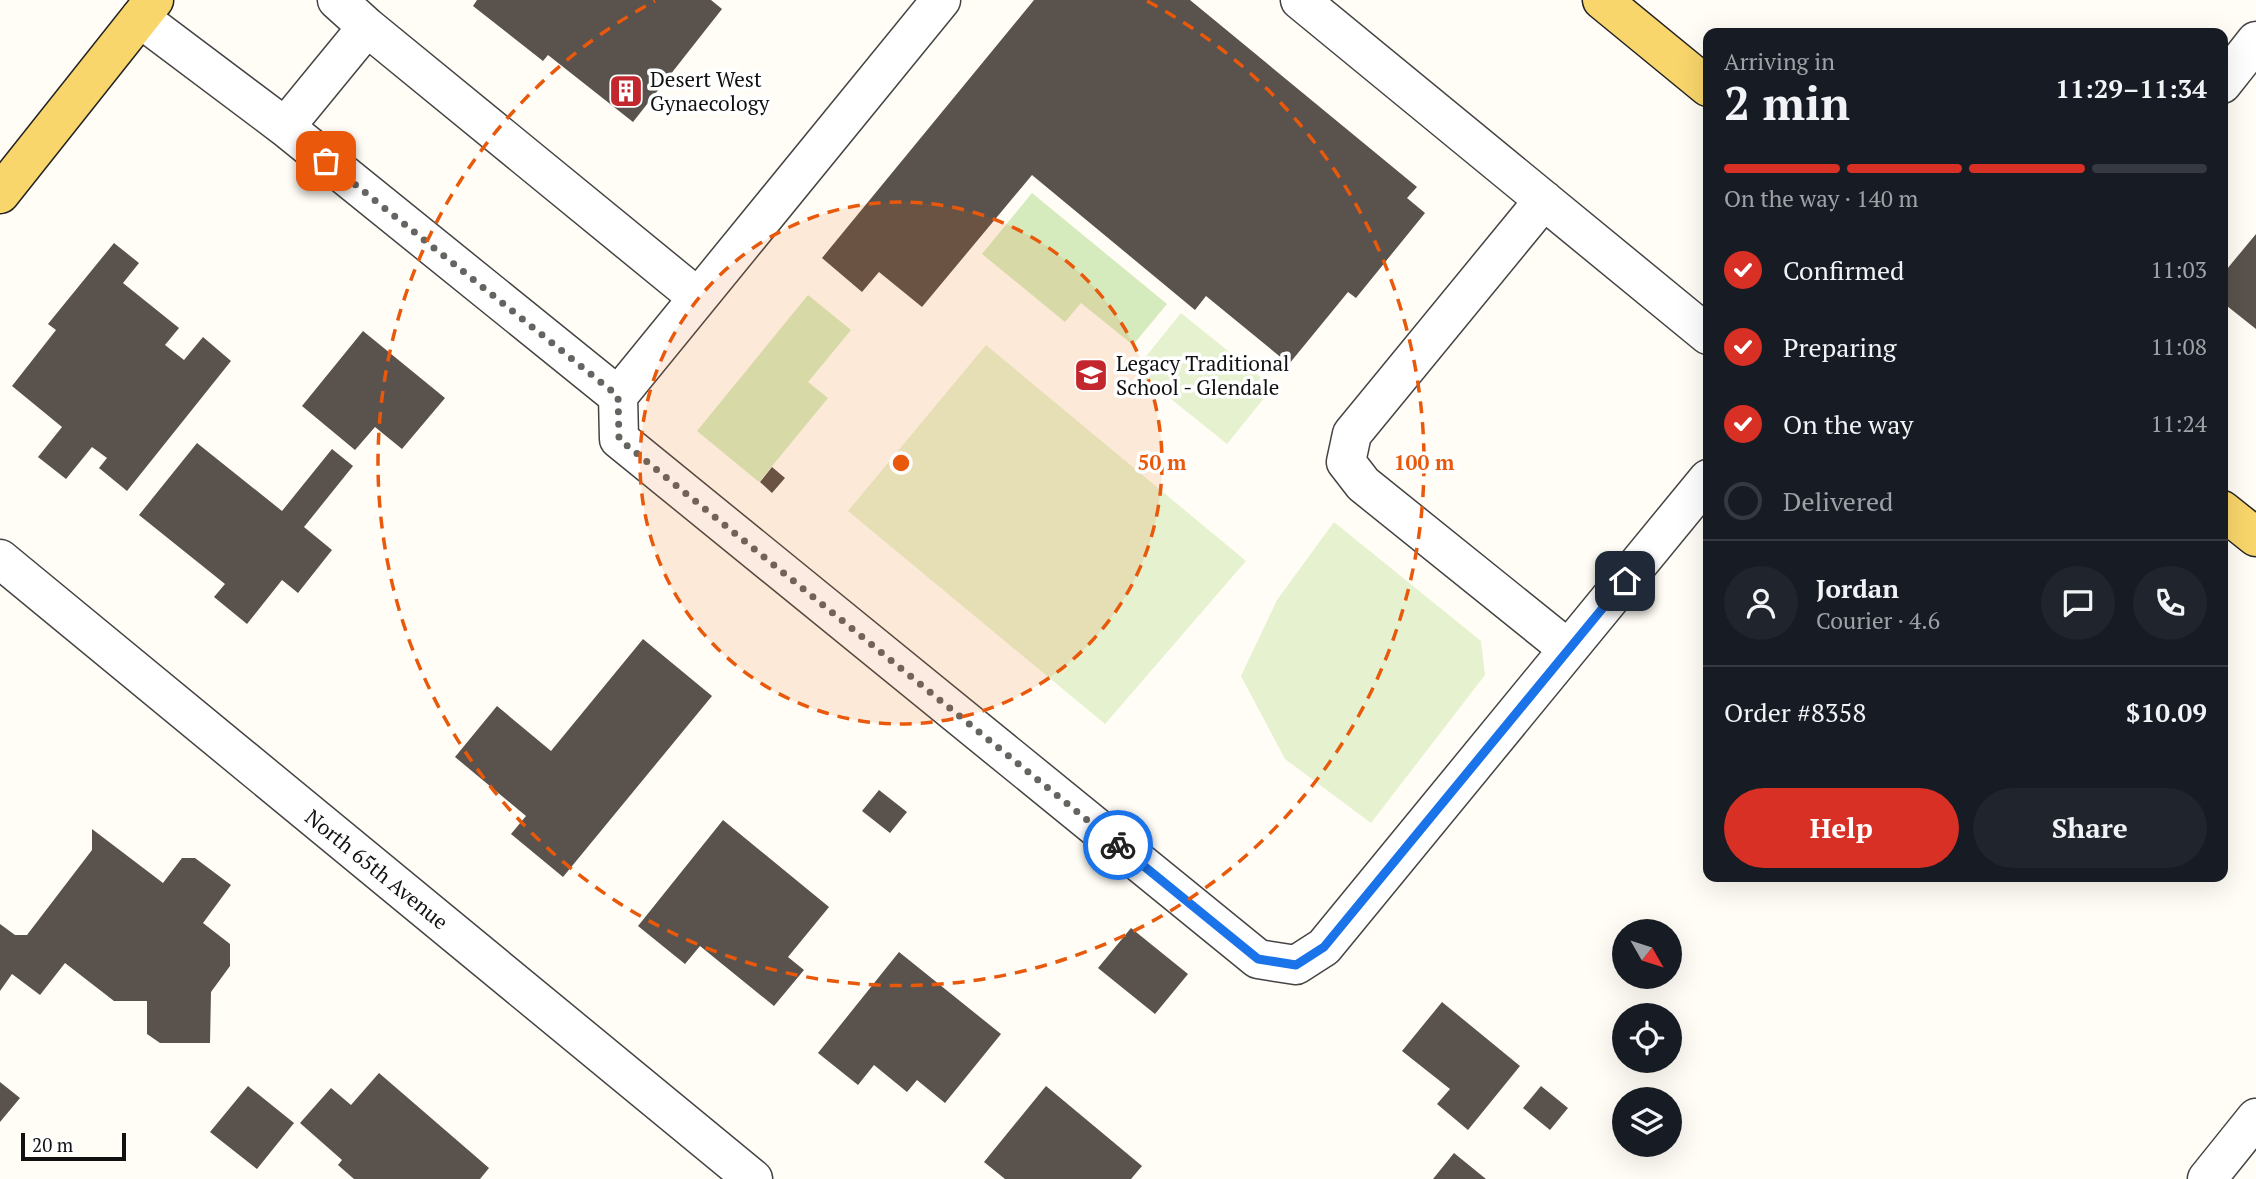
<!DOCTYPE html>
<html lang="en">
<head>
<meta charset="utf-8">
<style>
  body { margin:0; font-family:"PT Serif",serif; background:#20242c; color:#f1f3f6; height:100vh; display:flex; flex-direction:column; font-size:26px; white-space:nowrap }
  * { box-sizing:border-box; margin:0 }
  p { font-size:23px; color:#9ea1a6 }
  .icon { flex:none; width:38px; height:38px; fill:none; stroke:currentColor; stroke-width:2; stroke-linecap:round; stroke-linejoin:round }
  .map { position:relative; flex:1; overflow:hidden }
  .sheet { position:absolute; left:1703px; top:28px; width:525px; height:854px; display:flex; flex-direction:column; background:#171b24; border-radius:14px; box-shadow:0 7px 28px #0002 }
  .sheet>* { flex:none }
  .needle { width:46px; rotate:129deg }
  .buttons { position:absolute; left:1612px; top:919px; display:grid; gap:14px }
  .buttons a { display:grid; place-items:center; width:70px; height:70px; border-radius:50%; background:#171b24; box-shadow:0 7px 28px #0002; font-size:35px }
  .scale { position:absolute; left:21px; bottom:18px; width:105px; box-sizing:border-box; padding-left:7px; border:4px solid #111; border-top:0; font-size:19px; line-height:24px; white-space:nowrap; color:#111; -webkit-text-stroke:5px #fff; paint-order:stroke }
  .pin { position:absolute; display:grid; place-items:center; width:60px; height:60px; color:#fff; margin:-30px; border-radius:14px; box-shadow:0 4px 10px #0006 }
  .courier { position:absolute; display:grid; place-items:center; width:70px; height:70px; margin:-35px; border:5px solid #1a73e8; border-radius:50%; background:#fff; color:#222; box-shadow:0 2px 9px #0007 }
  .head em { font-style:normal; font-weight:600 }
  .head div { display:flex; flex-direction:column-reverse }
  .head { display:flex; align-items:center; justify-content:space-between; height:119px; padding:0 21px }
  h1 { font-size:46px; font-weight:600; line-height:52px }
  .bar { display:grid; grid-template-columns:repeat(4,1fr); gap:10px 7px; align-content:center; height:84px; padding:0 21px }
  .bar i { height:9px; border-radius:5px; background:#363941 }
  .bar .current { background:#d93025 }
  .bar p { grid-column:span 4 }
  .line { display:flex; align-items:center; gap:18px; padding:0 21px; border-top:2px solid #363941 }
  .line div { flex:1 }
  .round { display:grid; place-items:center; flex:none; width:74px; height:74px; border-radius:37px; background:#20242c }
  ol { padding:0 21px; list-style:none }
  li { display:flex; align-items:center; gap:21px; height:77px }
  li p { margin-inline-start:auto }
  li .icon { padding:7px; border-radius:50%; background:#d93025; color:#fff; stroke-width:4 }
  li:last-child { color:#9ea1a6 }
  li i { width:38px; height:38px; border:4px solid #363941; border-radius:50% }
  .primary-button { display:flex; gap:14px; margin-top:auto; padding:14px 21px }
  .primary-button a { flex:1; height:80px; border-radius:42px; background:#d93025; color:#fff; font-size:28px; font-weight:600; line-height:80px; text-align:center }
  .primary-button a+a { background:#20242c; color:#f1f3f6 }
  .map>svg:first-child { display:block }
  .green { fill:#d5ebbd }
  .pitch { fill:#e6f2cf }
  .building { fill:#5a524d }
  .lines { fill:none; stroke-linecap:round; stroke-linejoin:round }
  .minor-casing { stroke:#444; stroke-width:41 }
  .major-casing { stroke:#222; stroke-width:41 }
  .minor { stroke:#fff; stroke-width:38 }
  .major { stroke:#f9d66b; stroke-width:38 }
  .done { stroke:#646461; stroke-width:7; stroke-dasharray:0 12.6 }
  .route { stroke:#1a73e8; stroke-width:9 }
  .ring { fill:none; stroke:#e8590c; stroke-width:3.5; stroke-dasharray:12 9 }
  .labels { text-anchor:middle; dominant-baseline:central; stroke-width:7; stroke-linejoin:round; paint-order:stroke }
  .poi-label { font-size:21px; fill:#111; stroke:#fff; text-anchor:start }
  .street-label { font-size:21px; fill:#111; stroke:#fff }
  .centre { fill:#e8590c; stroke:#fff; stroke-width:3.5 }
  .ring-label { font-size:21px; text-anchor:middle; font-weight:bold; fill:#e8590c; stroke:#fff; stroke-width:7; stroke-linejoin:round; paint-order:stroke }
</style>
</head>
<body>
<div class="map">
<svg width="2256" height="1179" viewBox="0 0 2256 1179">
  <rect width="100%" height="100%" fill="#fffdf5"/>
  <path class="green" d="M1032,193L1167,304L1133,345L1081,303L1065,322L982,254Z
    M808,295L851,330L808,382L828,398L759,482L697,431Z"/>
  <path class="pitch" d="M1181,313L1273,387L1227,444L1135,370Z
    M986,345L1246,561L1105,724L848,511Z
    M1334,522L1481,641L1485,675L1371,823L1285,759L1241,676L1277,600Z"/>
  <path class="building" d="M477,0H711L722,9L633,122L548,55L543,61L473,6Z
    M1034,0H1190L1417,187L1407,198L1425,213L1356,298L1348,292L1289,364L1206,296L1195,310L1032,175L922,307L879,272L862,292L822,258Z
    M2256,234V329L2222,302V275Z
    M114,243L139,263L123,283L179,328L165,345L184,360L203,337L231,361L127,491L99,468L107,458L92,447L66,479L38,457L62,427L12,386L56,330L48,324Z
    M363,331L445,398L402,449L375,427L355,450L302,406Z
    M197,443L282,511L332,449L353,466L304,527L332,550L298,593L282,580L247,624L214,597L225,584L139,515Z
    M772,467L785,478L772,493L760,482Z
    M643,639L712,696L563,877L511,834L526,816L455,757L497,706L551,751Z
    M879,790L907,812L890,833L862,811Z
    M723,820L829,907L788,957L804,970L774,1006L700,946L685,964L638,926Z
    M92,829L163,883L182,858H195L231,885L203,923L230,944V966L211,992L210,1043H160L147,1034V1001H114L65,963L40,995L12,974L0,991V924L15,935H27L92,850Z
    M1131,928L1188,974L1155,1014L1098,968Z
    M899,952L1001,1034L945,1103L917,1080L907,1092L874,1065L858,1085L818,1053Z
    M1442,1002L1520,1066L1468,1130L1437,1104L1450,1089L1402,1051Z
    M379,1073L489,1168L480,1179H354L338,1165L342,1160L300,1123L331,1088L351,1105Z
    M0,1082L20,1098L0,1122Z
    M248,1086L294,1123L257,1169L210,1132Z
    M1046,1086L1142,1166L1131,1179H1005L984,1162Z
    M1541,1086L1568,1108L1550,1130L1523,1108Z
    M1454,1153L1486,1179H1433Z"/>
  <g class="lines">
    <g class="minor-casing">
      <path id="minor" d="M337,0L367,27L697,297
        M941,0L618,396L619,439L1258,959L1296,965L1324,947L1708,479
        M1300,0L1708,335
        M140,18L285,127L618,396
        M2222,84L2256,41
        M285,127L367,27
        M1544,200L1352,434L1346,462L1363,484L1568,649
        M0,559L753,1179
        M2207,1179L2256,1118"/>
    </g>
    <g class="major-casing">
      <path id="major" d="M1602,0L1708,87
        M0,194L154,0
        M2222,510L2256,537"/>
    </g>
    <use href="#minor" class="minor"/>
    <use href="#major" class="major"/>
  </g>
  <g class="lines">
    <path class="done" d="M326,161L618,396L619,439L1118,845"/>
    <path class="route" d="M1118,845L1258,959L1296,965L1324,947L1625,581"/>
  </g>
  <circle cx="901" cy="463" r="261" fill="#e8590c" fill-opacity=".12"/>
  <g class="ring">
    <circle cx="901" cy="463" r="261"/>
    <path d="M1147 1A523 523 0 1 1 655 1"/>
  </g>
  <defs>
    <g id="building-square" transform="scale(1.75)"><rect x="-9" y="-9" width="18" height="18" rx="4" fill="#c4262e" stroke="#fff"/><path d="M-4-6H4V6H1V3H-1V6H-4ZM-2.5-4.3h1.7v1.8h-1.7ZM.8-4.3h1.7v1.8H.8ZM-2.5-1h1.7V.8h-1.7ZM.8-1h1.7V.8H.8Z" fill="#fff"/></g>
    <g id="school-square" transform="scale(1.75)"><rect x="-9" y="-9" width="18" height="18" rx="4" fill="#c4262e" stroke="#fff"/><path d="M0-5L7-2L0 1L-7-2ZM-4 1L0 2.5L4 1V4Q0 6-4 4Z" fill="#fff"/></g>
  </defs>
  <g fill-rule="evenodd">
    <use href="#building-square" x="626" y="91"/>
    <use href="#school-square" x="1091" y="375"/>
  </g>
  <g class="labels">
    <g class="poi-label">
      <text x="650" y="79">Desert West<tspan x="650" dy="24">Gynaecology</tspan></text>
      <text x="1116" y="363">Legacy Traditional<tspan x="1116" dy="24">School - Glendale</tspan></text>
    </g>
    <g class="street-label">
      <text transform="translate(377 869) rotate(39)">North 65th Avenue</text>
    </g>
  </g>
  <circle cx="901" cy="463" r="10" class="centre"/>
  <g class="ring-label">
    <text x="1162" y="470">50 m</text>
    <text x="1424" y="470">100 m</text>
  </g>
</svg>
<div class="buttons">
<a><svg class="needle" viewBox="-14 -14 28 28"><path d="M0-13l5 13h-10z" fill="#e53935"/><path d="M0 13l5-13h-10z" fill="#9ea1a6"/></svg></a>
<a><svg class="icon" aria-label="locate" viewBox="0 0 24 24"><circle cx="12" cy="12" r="6"/><path d="M12 2v4M12 18v4M2 12h4M18 12h4"/></svg></a>
<a><svg class="icon" aria-label="layers" viewBox="0 0 24 24"><path d="M12 4l9 5-9 5-9-5zM3 14l9 5 9-5"/></svg></a>
</div>
<div class="scale">20 m</div>
<div class="pin" style="left:326px;top:161px;background:#ea580c"><svg class="icon" aria-label="bag" viewBox="0 0 24 24"><path d="M5 8h14l-1 12H6zM9 8a3 3 0 0 1 6 0"/></svg></div>
<div class="pin" style="left:1625px;top:581px;background:#1f2937"><svg class="icon" aria-label="home" viewBox="0 0 24 24"><path d="M3 11l9-7 9 7M6 9v11h12V9"/></svg></div>
<div class="courier" style="left:1118px;top:845px"><svg class="icon" aria-label="bike" viewBox="0 0 24 24"><circle cx="6" cy="16" r="4"/><circle cx="18" cy="16" r="4"/><path d="M6 16l4-8h5l3 8M10 8l3 8H6M13 5h3"/></svg></div>
<section class="sheet">
<div class="head"><div><h1>2 min</h1><p>Arriving in</p></div><em>11:29–11:34</em></div>
<div class="bar"><i class="current"></i><i class="current"></i><i class="current"></i><i></i><p>On the way · 140 m</p></div>
<ol>
<li><svg class="icon" aria-label="check" viewBox="0 0 24 24"><path d="M5 12l5 5 9-10"/></svg>Confirmed<p>11:03</p></li>
<li><svg class="icon" aria-label="check" viewBox="0 0 24 24"><path d="M5 12l5 5 9-10"/></svg>Preparing<p>11:08</p></li>
<li><svg class="icon" aria-label="check" viewBox="0 0 24 24"><path d="M5 12l5 5 9-10"/></svg>On the way<p>11:24</p></li>
<li><i></i>Delivered</li>
</ol>
<div class="line" style="height:126px"><a class="round"><svg class="icon" aria-label="person" viewBox="0 0 24 24"><circle cx="12" cy="8" r="4"/><path d="M4 21q1-7 8-7t8 7"/></svg></a><div><b>Jordan</b><p>Courier · 4.6</p></div><a class="round"><svg class="icon" aria-label="chat" viewBox="0 0 24 24"><path d="M4 5h16v11H9l-5 4z"/></svg></a><a class="round"><svg class="icon" aria-label="phone" viewBox="0 0 24 24"><path d="M5 4h4l2 5-3 2q2 4 5 5l2-3 5 2v4C11 20 4 13 5 4z"/></svg></a></div>
<div class="line" style="height:91px"><div>Order #8358</div><b>$10.09</b></div>
<div class="primary-button"><a>Help</a><a>Share</a></div>
</section>
</div>
</body>
</html>
